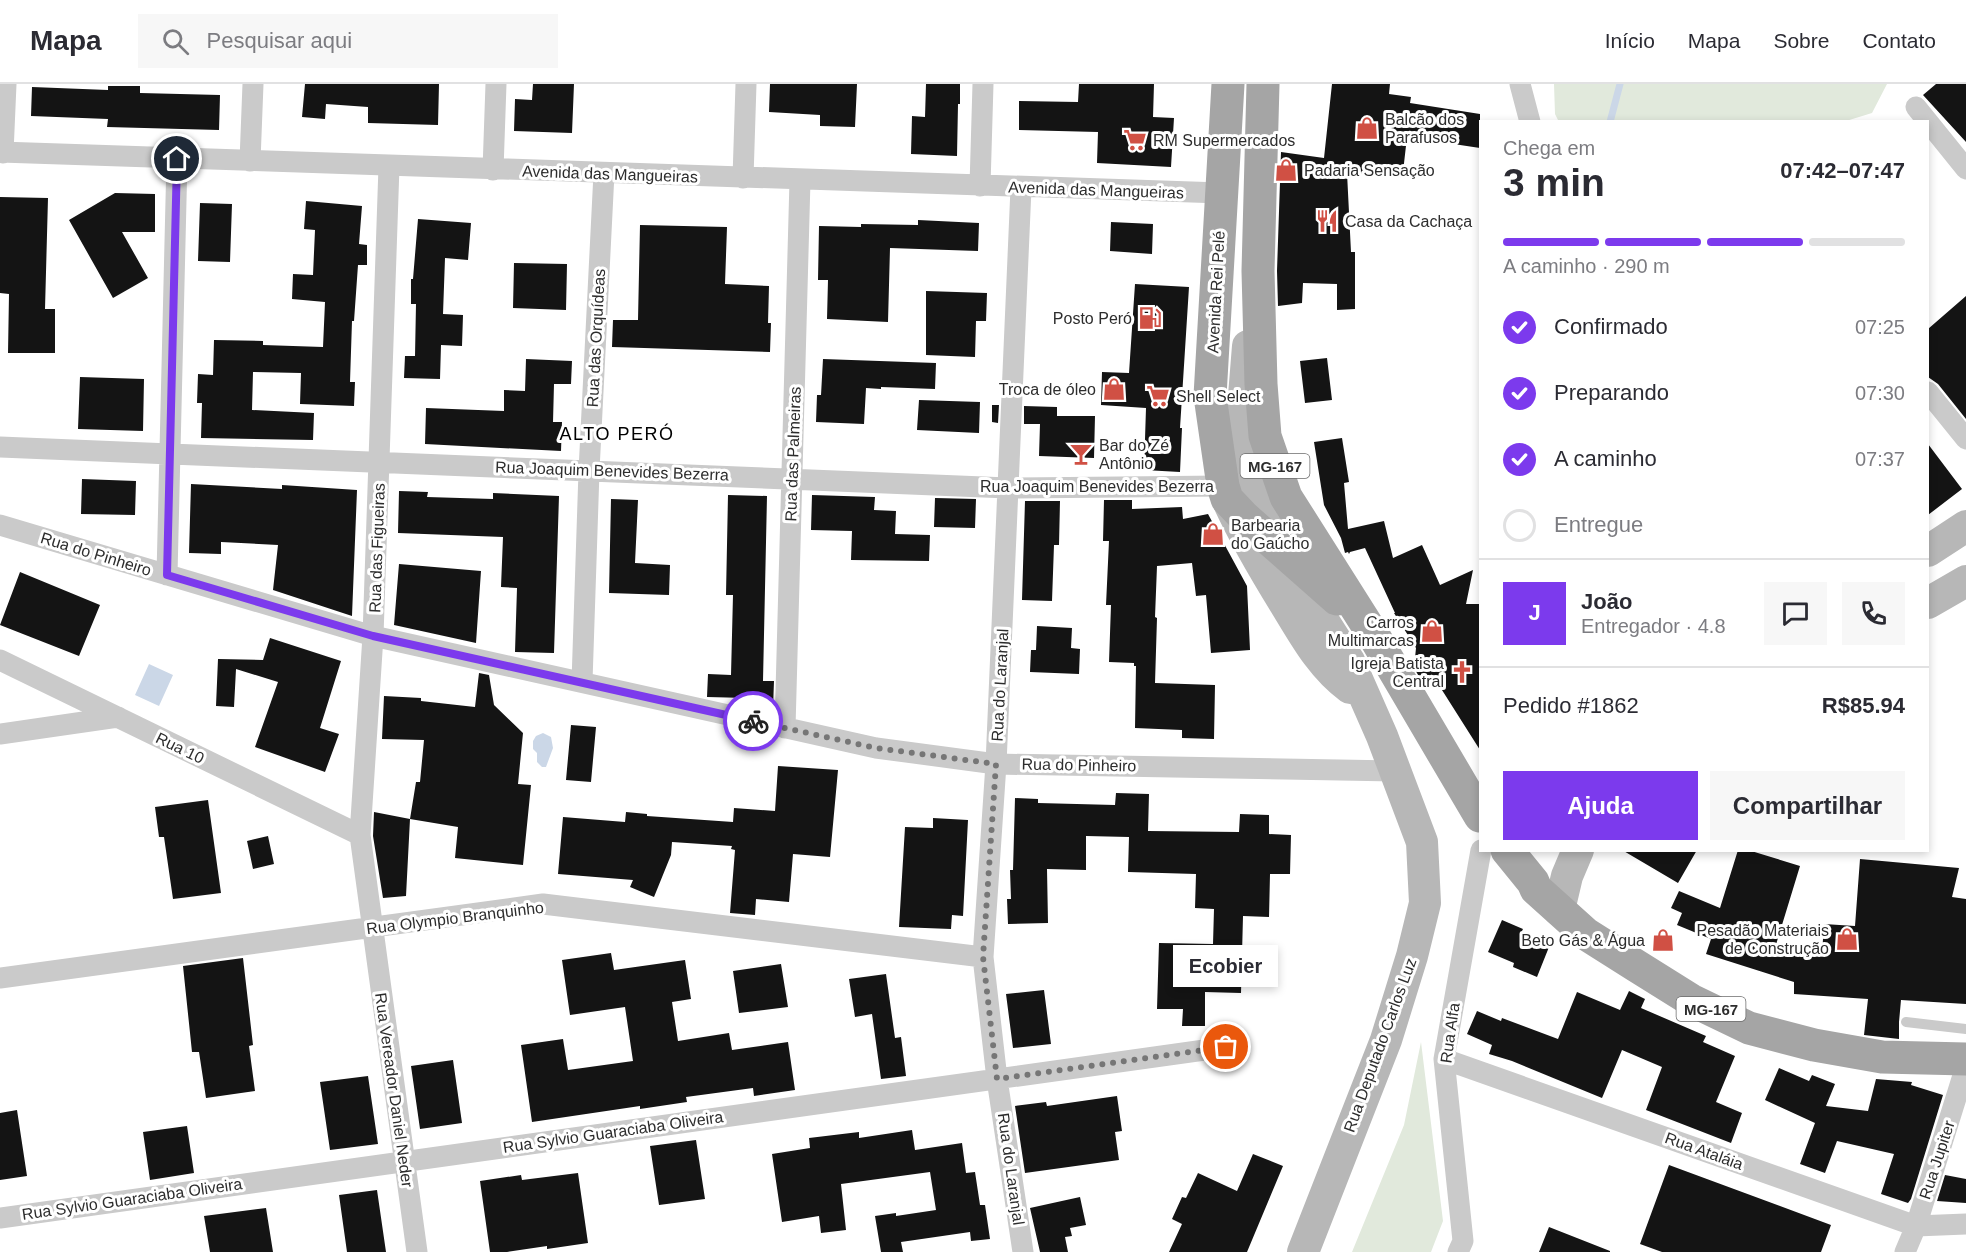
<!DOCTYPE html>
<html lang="pt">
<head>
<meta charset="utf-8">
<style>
  body { margin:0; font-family:Helvetica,sans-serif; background:#f7f7f7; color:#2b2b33; height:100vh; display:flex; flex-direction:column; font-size:22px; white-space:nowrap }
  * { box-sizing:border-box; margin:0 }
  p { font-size:20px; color:#7c7c81 }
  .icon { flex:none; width:33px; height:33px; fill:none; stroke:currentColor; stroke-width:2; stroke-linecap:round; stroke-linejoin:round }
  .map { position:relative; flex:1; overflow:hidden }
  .panel { position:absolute; left:1479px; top:36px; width:450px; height:732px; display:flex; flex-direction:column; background:#fff; border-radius:0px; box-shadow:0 3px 9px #0003 }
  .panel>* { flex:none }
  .pin { position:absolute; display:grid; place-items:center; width:51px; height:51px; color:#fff; margin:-26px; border:3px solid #fff; border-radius:50%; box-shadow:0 2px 6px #0007 }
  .courier { position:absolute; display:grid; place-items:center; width:60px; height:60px; margin:-30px; border:4px solid #7c3aed; border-radius:50%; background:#fff; color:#222; box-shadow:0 2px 8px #0007 }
  .bubble { position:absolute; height:42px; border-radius:0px; background:#fff; box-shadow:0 3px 9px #0003; font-size:20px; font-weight:800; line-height:42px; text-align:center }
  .head em { font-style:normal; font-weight:800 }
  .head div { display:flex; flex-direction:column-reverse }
  .head { display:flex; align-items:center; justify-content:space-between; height:102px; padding:0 24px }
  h1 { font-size:39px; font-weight:800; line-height:45px }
  .bar { display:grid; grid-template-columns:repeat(4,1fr); gap:9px 6px; align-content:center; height:72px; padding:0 24px }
  .bar i { height:8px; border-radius:4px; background:#e1e1e2 }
  .bar .selected { background:#7c3aed }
  .bar p { grid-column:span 4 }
  .line { display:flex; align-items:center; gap:15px; padding:0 24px; border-top:2px solid #e1e1e2 }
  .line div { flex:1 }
  .round { display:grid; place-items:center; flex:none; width:63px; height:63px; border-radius:0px; background:#f7f7f7 }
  ol { padding:0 24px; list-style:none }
  li { display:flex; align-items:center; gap:18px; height:66px }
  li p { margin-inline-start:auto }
  li .icon { padding:6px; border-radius:50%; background:#7c3aed; color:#fff; stroke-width:4 }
  li:last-child { color:#7c7c81 }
  li i { width:33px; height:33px; border:3px solid #e1e1e2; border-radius:50% }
  .button { display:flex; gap:12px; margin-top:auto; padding:12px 24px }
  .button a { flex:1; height:69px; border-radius:0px; background:#7c3aed; color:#fff; font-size:24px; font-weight:800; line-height:69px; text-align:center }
  .button a+a { background:#f7f7f7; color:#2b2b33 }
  header { display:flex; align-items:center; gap:36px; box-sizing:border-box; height:84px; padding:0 30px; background:#fff; border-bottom:2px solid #e1e1e2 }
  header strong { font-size:28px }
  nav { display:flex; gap:33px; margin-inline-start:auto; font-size:21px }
  .search { width:420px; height:54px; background:#f7f7f7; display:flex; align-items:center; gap:15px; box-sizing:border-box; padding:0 21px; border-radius:0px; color:#7c7c81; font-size:22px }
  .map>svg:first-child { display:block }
  .green { fill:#e1e9dc }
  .water { fill:#cbd7e7 }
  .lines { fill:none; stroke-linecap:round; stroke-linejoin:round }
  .stream { stroke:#cbd7e7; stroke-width:7 }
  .building { fill:#141414 }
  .lane { stroke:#cacaca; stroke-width:10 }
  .street { stroke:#cacaca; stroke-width:21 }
  .secondary { stroke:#b7b7b7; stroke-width:32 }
  .primary { stroke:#a5a5a5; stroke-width:33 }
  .done { stroke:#767676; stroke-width:6; stroke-dasharray:0 10.8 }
  .route { stroke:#7c3aed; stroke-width:8 }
  .labels { text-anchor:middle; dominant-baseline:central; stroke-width:6; stroke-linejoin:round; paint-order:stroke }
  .shield { fill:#fff; stroke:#6c6c6c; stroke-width:1.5 }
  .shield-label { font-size:15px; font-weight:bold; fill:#2d2d2d }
  .poi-label { font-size:16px; fill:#2d2d2d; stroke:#fff; text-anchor:start }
  .street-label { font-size:16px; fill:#2d2d2d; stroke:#fff }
  .neighbourhood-label { font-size:18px; letter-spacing:1.5px; fill:#000; stroke:#fff }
</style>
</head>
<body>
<header>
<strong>Mapa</strong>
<div class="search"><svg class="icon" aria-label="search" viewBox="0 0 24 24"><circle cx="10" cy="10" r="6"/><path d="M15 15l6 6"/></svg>Pesquisar aqui</div>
<nav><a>Início</a><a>Mapa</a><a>Sobre</a><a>Contato</a></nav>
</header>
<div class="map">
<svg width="1966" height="1168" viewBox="0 0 1966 1168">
  <rect width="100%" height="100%" fill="#fff"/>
  <path class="green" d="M1554,0H1887L1872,29L1846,37L1559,38L1555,30Z
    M1421,958L1443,1137L1431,1168H1352L1404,1041Z"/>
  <path class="water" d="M149,580L173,591L159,622L135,611Z
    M543,649L551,653L553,664L546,683H542L537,678V669L533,665V657L536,652Z"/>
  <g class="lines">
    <path class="stream" d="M1610,38L1620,0"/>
  </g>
  <path class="building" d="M305,0H439L438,41L368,39V23L326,20L325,35L302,33Z
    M533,0H574L572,49L514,47L515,15L532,16Z
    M770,0H857L855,43L820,42V31L769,28Z
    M926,0H960V20H958L957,72L911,70L912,32L925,33Z
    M1079,0H1154L1153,33L1174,34L1171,83L1097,79L1098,48L1019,46V17L1078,18Z
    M1332,0H1390L1389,10L1411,13L1410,19L1480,30V64L1407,53L1403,88L1371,84L1370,92L1347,89L1351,168H1355V225L1337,226V200L1303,199L1302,219L1278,222L1277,187L1281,68L1324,74Z
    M1936,0H1966V58L1923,11Z
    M108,2H140V9L220,11L219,46L107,43L108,35L31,32L32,3L108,6Z
    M115,109L155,110V148H122L148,194L113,214L69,136Z
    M0,113L48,114L45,225H55V269H8L9,210L0,209Z
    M306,117L362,122L359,160L367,161V181H358L354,237H352L350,298H355L354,322L300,320L301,289L253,288L252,326L314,329L313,356L201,354L202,319H197L198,290L213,291L214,256L263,257V261L323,263L325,218L292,215L293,190L313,191L315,146L304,145Z
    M200,119L232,120L230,178L198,177Z
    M418,135L471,139L468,176L445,174L443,230L463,231L462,262L441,261L440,295L404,294L405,272H415L416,220H411V195H413Z
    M918,136L979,139L978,167L890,164L888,238L827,235L828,196H818L819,142L861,143V140L918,141Z
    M1111,138L1153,140L1152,170L1110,167Z
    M640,141L727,143L725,200L769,202L768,239H771L770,268L612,263L613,236H638Z
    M514,179L567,180L566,226L513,224Z
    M1135,200L1189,203L1180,344H1182L1180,388L1144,386L1146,324L1101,321L1102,288L1129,289Z
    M926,207L987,209L986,237H976L975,273L926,271Z
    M1966,212V335L1938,300L1928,293V245Z
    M1327,274L1332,316L1305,319L1300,277Z
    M526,275L572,277L571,300H554L553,338H562L561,367L425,360L426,324L504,327V306L525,307Z
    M823,275L936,279L935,305L881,303V305L866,304L864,340L816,338L817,311H821Z
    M80,293L144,295L143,347L78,345Z
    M919,316L980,318L979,349L917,346Z
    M992,321H999L998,339L992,338Z
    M1024,322L1057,323V332H1095L1094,374L1039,372L1040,340H1024Z
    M1342,354L1349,398L1344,399L1348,445L1384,437L1393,474L1422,461L1440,501L1473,486L1466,520H1480V666L1435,595L1424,601L1414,584L1416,564L1394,529H1395L1365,464L1350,468L1349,470L1348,468L1345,469L1341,454L1324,421L1314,358Z
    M1928,360L1962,405L1928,431Z
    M82,395L136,397L135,431L81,430Z
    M191,400L282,405V401L357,406L352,532L273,506L278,461L221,458V470L189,469Z
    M399,407L428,408L427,413L493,415V409L559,412L554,569L515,568L517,504L501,503L503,453L398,449Z
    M728,411L767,412L763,597H774L773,624L747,622V614L707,613L708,590L731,591L733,511H726Z
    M812,411L875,413L874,426L896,427L895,450L930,451L929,477L851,476L852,447L811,446Z
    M935,414L976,415L975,444L934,443Z
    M611,415L638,416L635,479L670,481L669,511L609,509Z
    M1104,416H1132V425L1182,423L1183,435L1208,430L1247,502L1250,566L1211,569L1206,511L1196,512L1192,479L1157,482L1155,533L1157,534L1155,599L1215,601L1214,655L1182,654V646L1135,644L1136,582H1134V579L1109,578L1111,521H1106L1109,457H1103Z
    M1025,417H1060L1059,461H1054L1052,517L1022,516Z
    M399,480L481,487L476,559L394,541Z
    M20,488L100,521L79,572L0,541Z
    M1037,542L1072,544L1071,564L1080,565L1079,590L1030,588L1031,566H1036Z
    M270,554L341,577L320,644L339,650L325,688L255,663L278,598L236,585L234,623L216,622L218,575L263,576Z
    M479,589L489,591L494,621L523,649L518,700L531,701L523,781L455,774L458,743L410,735L416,698H420L424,656L382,655L384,612L421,614V617L475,623Z
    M571,641L596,643L591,698L566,696Z
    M778,682L838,686L830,773L793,770L789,818L756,815L755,831L730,829L735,766L731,765L732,762L672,758L671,771L654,813L630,803L633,796L558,790L563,733L625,738L626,728L647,730V732L733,738L734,724L775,727Z
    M1116,709L1149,710L1148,747L1239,748L1240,730L1269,731V750L1291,751L1290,790H1270L1269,833L1243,832L1241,909L1205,908V942H1182L1183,925H1157L1159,859L1213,860L1214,825L1195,824L1196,790L1128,788L1129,753L1086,752V786L1047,785L1048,839L1008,840L1007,815H1011L1010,786H1013L1015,714L1038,715V719L1115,721Z
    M208,716L221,809L173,815L164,753H159L155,723Z
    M374,728L410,735L406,812L383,814L373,752Z
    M933,734L968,736L963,832L952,831L951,845L899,843L905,743L933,744Z
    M268,752L274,780L253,785L247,757Z
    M1622,766H1697L1678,799Z
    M1738,766H1748L1800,782L1774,867L1822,870L1824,840L1855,842L1860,775L1959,784L1952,813L1966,815V920L1901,916L1899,938V955L1864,951L1868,915L1794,910V898L1706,870L1711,855L1677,841L1682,829L1671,824L1679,807L1720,824Z
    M1502,836L1523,845L1520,851L1549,863L1537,893L1513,883L1514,879L1488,868Z
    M611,869L614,886L685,876L691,915L672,918L678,957L729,949L732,966L788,958L795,1006L754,1012L753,1004L686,1013L687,1018L640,1025V1022L532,1038L521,961L563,955L568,986L633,977L625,923L570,931L562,876Z
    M243,874L253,961L249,962L255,1007L206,1014L199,968H192L183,882Z
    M781,880L788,923L739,929L733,887Z
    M886,890L895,954L901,953L906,992L881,995L872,930L855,933L849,895Z
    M1044,906L1051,960L1013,964L1006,910Z
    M1629,907L1645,915L1641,924L1706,952L1703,958L1735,972L1716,1018L1742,1029L1731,1059L1646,1026L1662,983L1622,966L1602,1014L1512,977L1489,970L1492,961L1467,950L1477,927L1501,937L1502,934L1558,955L1577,908L1620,926Z
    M453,976L462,1039L420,1045L411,982Z
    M1779,984L1809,997L1812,991L1835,1000L1826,1022L1868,1027L1876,995L1912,998L1911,1001L1943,1011L1911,1115L1908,1119L1881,1110L1894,1070L1837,1057L1825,1089L1800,1080L1815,1039L1765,1016Z
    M368,992L378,1060L330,1066L320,998Z
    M1117,1012L1122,1047L1115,1048L1119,1076L1025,1089L1015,1022L1046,1018L1047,1022Z
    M17,1026L27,1092L0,1096V1029Z
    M187,1042L194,1089L150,1096L143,1048Z
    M912,1046L915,1066L962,1059L966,1089L975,1088L980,1121H985L990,1155L971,1157L970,1148L901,1158L903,1168H881L875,1132L896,1129V1132L936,1126L930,1088L841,1100L846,1146L821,1149L819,1132L782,1138L772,1070L810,1064L809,1054L859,1048V1054Z
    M696,1056L705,1115L659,1121L650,1062Z
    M1253,1070L1283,1082L1247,1168H1169L1182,1140L1172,1135L1182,1113L1186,1114L1198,1089L1237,1107Z
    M1669,1081L1831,1141L1821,1168H1662L1640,1160Z
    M578,1089L588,1159L547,1165V1162L507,1168H490L480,1097L521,1091L522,1096Z
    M1945,1091L1966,1095V1119L1937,1117Z
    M377,1106L386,1168H347L339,1111Z
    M1080,1113L1086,1141L1070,1144L1072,1152L1065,1153L1068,1168H1040L1030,1124Z
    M266,1124L273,1168H210L204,1132Z
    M1549,1143L1610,1167V1168H1539Z"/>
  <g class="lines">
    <path class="lane" d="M1906,938L1966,945"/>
    <path class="street" d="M1520,0L1530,38
      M1916,23L1966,85
      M0,68L1221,109
      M3,69L6,0
      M250,77L253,0
      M389,82L373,552L360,751L417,1168
      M493,86L496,0
      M743,94L746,0
      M980,102L983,0
      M1021,104L996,680L983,873L997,995L1023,1168
      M1928,308L1966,355
      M0,363L1008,404L1223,402
      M0,441L373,552L876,664L996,680L1395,687
      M167,491L177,75
      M0,576L360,751
      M582,598L589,387L604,89
      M785,644L800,96
      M0,650L118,633
      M0,894L543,820L983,873
      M1444,975L1916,1142L1966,1140
      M0,1134L1226,963
      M1458,1168L1463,1157L1444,975L1481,766
      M1905,1168L1916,1142L1966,982"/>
    <path class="secondary" d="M1248,262L1242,337L1249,390L1258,420L1275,461L1349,577L1382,652L1422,758L1425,819L1412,872L1386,956L1303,1168
      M1229,419C1246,456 1264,486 1285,520C1304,551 1321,583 1350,604
      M1928,467L1966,442
      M1928,519L1966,497
      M1559,826L1567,792L1578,766"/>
    <path class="primary" d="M1228,0L1210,312L1223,402L1227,415L1245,434L1337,515
      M1263,0L1258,187L1261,300L1265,352L1286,413L1374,552L1480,732
      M1507,766L1533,798L1536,805L1586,850L1635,881L1691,916L1749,944L1814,961L1882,973L1966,975"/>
  </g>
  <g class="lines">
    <path class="done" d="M753,637L876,664L996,680L983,873L997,995L1226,963"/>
    <path class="route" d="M177,75L167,491L373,552L753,637"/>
  </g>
  <defs>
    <g id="shop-bare" transform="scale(1.8)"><path d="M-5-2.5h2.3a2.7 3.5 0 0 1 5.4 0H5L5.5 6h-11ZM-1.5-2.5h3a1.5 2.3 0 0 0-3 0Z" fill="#d05044" stroke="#fff" stroke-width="2.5" paint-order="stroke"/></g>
    <g id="supermarket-bare" transform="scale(1.8)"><path d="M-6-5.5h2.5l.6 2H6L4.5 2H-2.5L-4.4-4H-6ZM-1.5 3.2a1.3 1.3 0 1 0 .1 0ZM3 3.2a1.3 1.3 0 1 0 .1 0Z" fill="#d05044" stroke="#fff" stroke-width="2.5" paint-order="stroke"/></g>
    <g id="restaurant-bare" transform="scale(1.8)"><path d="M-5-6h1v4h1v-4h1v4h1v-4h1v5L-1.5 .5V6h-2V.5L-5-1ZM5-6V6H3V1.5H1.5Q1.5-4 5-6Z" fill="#d05044" stroke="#fff" stroke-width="2.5" paint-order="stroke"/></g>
    <g id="fuel-bare" transform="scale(1.8)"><path d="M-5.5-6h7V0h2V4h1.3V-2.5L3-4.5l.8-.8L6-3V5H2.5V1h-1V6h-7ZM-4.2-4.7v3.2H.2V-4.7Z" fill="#d05044" stroke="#fff" stroke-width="2.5" paint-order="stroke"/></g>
    <g id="bar-bare" transform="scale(1.8)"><path d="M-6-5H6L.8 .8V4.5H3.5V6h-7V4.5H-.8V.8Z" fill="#d05044" stroke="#fff" stroke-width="2.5" paint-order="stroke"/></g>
    <g id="church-bare" transform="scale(1.8)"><path d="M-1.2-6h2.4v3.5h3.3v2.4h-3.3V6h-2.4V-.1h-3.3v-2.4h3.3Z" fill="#d05044" stroke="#fff" stroke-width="2.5" paint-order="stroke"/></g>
  </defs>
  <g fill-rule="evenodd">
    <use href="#shop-bare" x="1367" y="44"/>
    <use href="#supermarket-bare" x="1135" y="56"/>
    <use href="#shop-bare" x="1286" y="86"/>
    <use href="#restaurant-bare" x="1327" y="137"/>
    <use href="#fuel-bare" x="1150" y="234"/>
    <use href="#shop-bare" x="1114" y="305"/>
    <use href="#supermarket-bare" x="1158" y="312"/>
    <use href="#bar-bare" x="1081" y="370"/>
    <use href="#shop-bare" x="1213" y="450"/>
    <use href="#shop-bare" x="1432" y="547"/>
    <use href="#church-bare" x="1462" y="588"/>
    <use href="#shop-bare" x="1847" y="855"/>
    <use href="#shop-bare" x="1663" y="856"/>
  </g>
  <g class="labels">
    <g class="shield">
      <rect x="1240.5" y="370" width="69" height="24" rx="4.5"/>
      <rect x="1676.5" y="913" width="69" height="24" rx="4.5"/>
    </g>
    <g class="shield-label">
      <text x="1275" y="382">MG-167</text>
      <text x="1711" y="925">MG-167</text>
    </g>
    <g class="poi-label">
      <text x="1385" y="35">Balcão dos<tspan x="1385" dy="18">Parafusos</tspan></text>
      <text x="1153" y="56">RM Supermercados</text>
      <text x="1304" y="86">Padaria Sensação</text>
      <text x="1345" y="137">Casa da Cachaça</text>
      <text x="1132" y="234" text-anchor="end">Posto Peró</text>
      <text x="1096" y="305" text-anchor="end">Troca de óleo</text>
      <text x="1176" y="312">Shell Select</text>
      <text x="1099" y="361">Bar do Zé<tspan x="1099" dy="18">Antônio</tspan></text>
      <text x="1231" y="441">Barbearia<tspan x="1231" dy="18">do Gaúcho</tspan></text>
      <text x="1414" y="538" text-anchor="end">Carros<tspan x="1414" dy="18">Multimarcas</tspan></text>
      <text x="1444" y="579" text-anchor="end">Igreja Batista<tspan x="1444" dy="18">Central</tspan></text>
      <text x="1829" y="846" text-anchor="end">Pesadão Materiais<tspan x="1829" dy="18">de Construção</tspan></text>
      <text x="1645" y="856" text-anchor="end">Beto Gás &amp; Água</text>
    </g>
    <g class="street-label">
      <text transform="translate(610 90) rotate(2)">Avenida das Mangueiras</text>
      <text transform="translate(1096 106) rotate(2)">Avenida das Mangueiras</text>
      <text transform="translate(1216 208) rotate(-87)">Avenida Rei Pelé</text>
      <text transform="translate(596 254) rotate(-87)">Rua das Orquídeas</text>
      <text transform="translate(793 370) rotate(-88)">Rua das Palmeiras</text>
      <text transform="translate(612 387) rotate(2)">Rua Joaquim Benevides Bezerra</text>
      <text x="1097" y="402">Rua Joaquim Benevides Bezerra</text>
      <text transform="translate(377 464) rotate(-88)">Rua das Figueiras</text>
      <text transform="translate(96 470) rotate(17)">Rua do Pinheiro</text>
      <text transform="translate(1000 601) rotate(-87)">Rua do Laranjal</text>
      <text transform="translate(180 664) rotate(26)">Rua 10</text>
      <text transform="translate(1079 681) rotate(1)">Rua do Pinheiro</text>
      <text transform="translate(455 834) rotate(-7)">Rua Olympio Branquinho</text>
      <text transform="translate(1450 949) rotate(-82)">Rua Alfa</text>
      <text transform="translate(1380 961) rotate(-70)">Rua Deputado Carlos Luz</text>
      <text transform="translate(394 1006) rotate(82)">Rua Vereador Daniel Neder</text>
      <text transform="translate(613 1048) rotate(-8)">Rua Sylvio Guaraciaba Oliveira</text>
      <text transform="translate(1704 1067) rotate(20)">Rua Ataláia</text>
      <text transform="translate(1937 1076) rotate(-72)">Rua Jupiter</text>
      <text transform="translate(1011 1085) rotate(82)">Rua do Laranjal</text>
      <text transform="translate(132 1115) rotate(-8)">Rua Sylvio Guaraciaba Oliveira</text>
    </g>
    <g class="neighbourhood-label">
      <text x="617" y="350">ALTO PERÓ</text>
    </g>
  </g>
</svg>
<div class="pin" style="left:1226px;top:963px;background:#ea580c"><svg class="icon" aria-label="bag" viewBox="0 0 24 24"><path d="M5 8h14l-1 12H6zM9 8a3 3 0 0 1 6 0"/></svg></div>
<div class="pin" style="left:177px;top:75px;background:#1f2937"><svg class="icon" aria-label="home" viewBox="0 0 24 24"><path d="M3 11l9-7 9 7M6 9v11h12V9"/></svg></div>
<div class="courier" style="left:753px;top:637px"><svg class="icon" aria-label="bike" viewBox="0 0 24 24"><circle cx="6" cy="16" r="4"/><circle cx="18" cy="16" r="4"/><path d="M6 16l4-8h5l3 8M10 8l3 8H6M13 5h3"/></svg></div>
<div class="bubble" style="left:1173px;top:861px;width:105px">Ecobier</div>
<section class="panel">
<div class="head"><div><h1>3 min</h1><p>Chega em</p></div><em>07:42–07:47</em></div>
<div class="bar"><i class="selected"></i><i class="selected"></i><i class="selected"></i><i></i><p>A caminho · 290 m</p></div>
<ol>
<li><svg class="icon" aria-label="check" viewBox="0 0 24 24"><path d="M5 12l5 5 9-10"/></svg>Confirmado<p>07:25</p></li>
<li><svg class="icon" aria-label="check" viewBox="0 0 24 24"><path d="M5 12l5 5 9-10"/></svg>Preparando<p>07:30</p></li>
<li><svg class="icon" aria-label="check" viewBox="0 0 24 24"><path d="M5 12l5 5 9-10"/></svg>A caminho<p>07:37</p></li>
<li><i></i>Entregue</li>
</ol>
<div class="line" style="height:108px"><b class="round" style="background:#7c3aed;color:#fff">J</b><div><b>João</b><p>Entregador · 4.8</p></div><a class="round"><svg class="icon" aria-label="chat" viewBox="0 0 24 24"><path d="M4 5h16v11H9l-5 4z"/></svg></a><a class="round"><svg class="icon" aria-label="phone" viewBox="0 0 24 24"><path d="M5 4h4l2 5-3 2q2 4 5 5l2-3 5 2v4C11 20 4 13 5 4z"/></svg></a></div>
<div class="line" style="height:78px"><div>Pedido #1862</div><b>R$85.94</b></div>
<div class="button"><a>Ajuda</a><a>Compartilhar</a></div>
</section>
</div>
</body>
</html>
